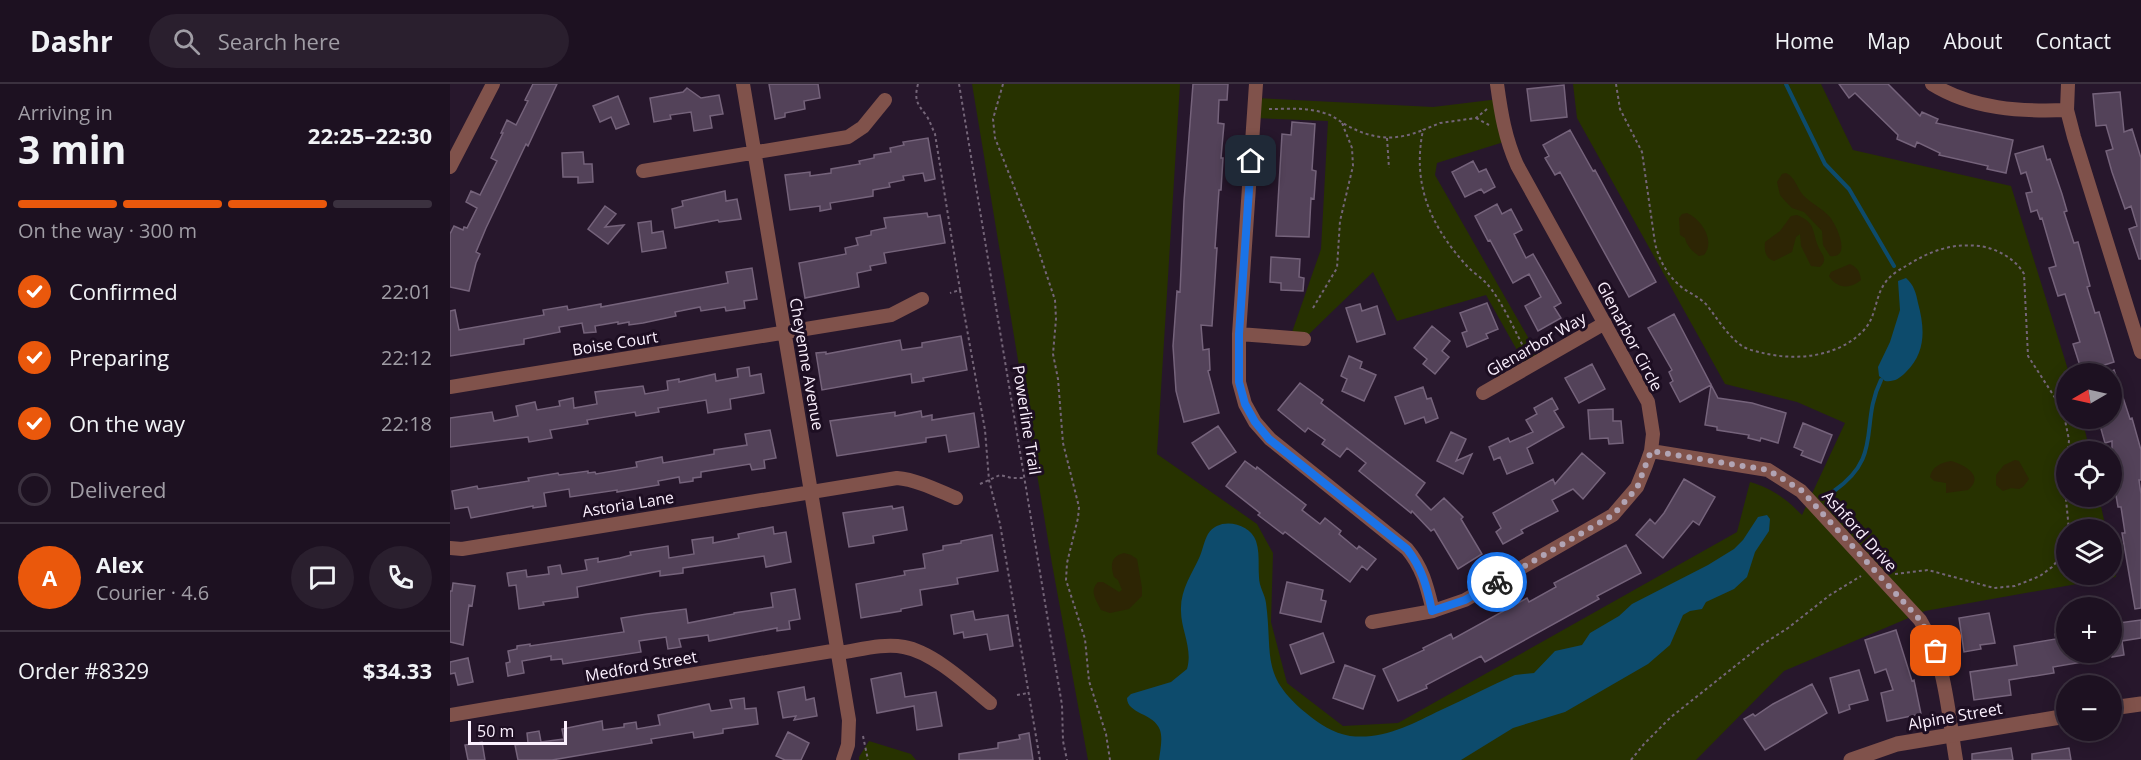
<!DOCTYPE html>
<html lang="en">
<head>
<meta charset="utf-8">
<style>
  body { margin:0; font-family:"Open Sans",sans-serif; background:#2a1f2e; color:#f1f3f6; height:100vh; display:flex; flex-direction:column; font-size:22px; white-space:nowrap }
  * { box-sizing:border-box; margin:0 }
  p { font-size:20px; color:#a09da5 }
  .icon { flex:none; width:33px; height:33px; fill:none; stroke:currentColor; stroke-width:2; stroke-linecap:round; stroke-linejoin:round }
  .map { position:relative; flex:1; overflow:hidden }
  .panel { display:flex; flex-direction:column; background:#1d1121; width:450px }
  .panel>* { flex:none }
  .needle { width:39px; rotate:261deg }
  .tools { position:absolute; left:1606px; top:279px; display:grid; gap:12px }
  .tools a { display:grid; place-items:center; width:66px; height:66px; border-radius:50%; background:#1d1121; box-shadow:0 3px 15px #0003,0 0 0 2px #3b313f; font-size:30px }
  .scale { position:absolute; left:18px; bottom:15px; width:99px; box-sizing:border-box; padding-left:6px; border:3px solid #fbf0fe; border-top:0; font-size:16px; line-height:21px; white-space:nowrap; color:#fbf0fe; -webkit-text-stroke:4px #1d0e22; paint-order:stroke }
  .pin { position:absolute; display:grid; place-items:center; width:51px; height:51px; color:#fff; margin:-26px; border-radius:12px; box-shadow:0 3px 9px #0006 }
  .courier { position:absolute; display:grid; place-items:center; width:60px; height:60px; margin:-30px; border:4px solid #1a73e8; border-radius:50%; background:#fff; color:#222; box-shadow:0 2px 8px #0007 }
  .summary em { font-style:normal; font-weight:700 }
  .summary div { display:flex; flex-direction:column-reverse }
  .summary { display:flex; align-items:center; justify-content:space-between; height:102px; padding:0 18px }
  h1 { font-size:39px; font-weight:700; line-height:45px }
  .bar { display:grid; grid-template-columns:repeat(4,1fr); gap:9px 6px; align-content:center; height:72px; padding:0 18px }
  .bar i { height:8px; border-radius:4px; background:#3b313f }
  .bar .on { background:#ea580c }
  .bar p { grid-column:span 4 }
  .line { display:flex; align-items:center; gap:15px; padding:0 18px; border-top:2px solid #3b313f }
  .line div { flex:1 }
  .round { display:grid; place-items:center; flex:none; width:63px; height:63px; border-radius:32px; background:#2a1f2e }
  ol { padding:0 18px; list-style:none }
  li { display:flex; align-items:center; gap:18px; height:66px }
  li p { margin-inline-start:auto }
  li .icon { padding:6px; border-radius:50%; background:#ea580c; color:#fff; stroke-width:4 }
  li:last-child { color:#a09da5 }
  li i { width:33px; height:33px; border:3px solid #3b313f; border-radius:50% }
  header { display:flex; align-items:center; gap:36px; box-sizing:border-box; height:84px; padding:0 30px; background:#1d1121; border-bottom:2px solid #3b313f }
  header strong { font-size:28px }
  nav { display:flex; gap:33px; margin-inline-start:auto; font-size:21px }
  .search { width:420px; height:54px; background:#2a1f2e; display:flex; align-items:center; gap:15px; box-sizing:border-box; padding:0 21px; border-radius:33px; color:#a09da5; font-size:22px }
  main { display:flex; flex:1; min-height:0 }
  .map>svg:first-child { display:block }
  .green { fill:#273200 }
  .sand { fill:#2d2504 }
  .water { fill:#0d4b6c }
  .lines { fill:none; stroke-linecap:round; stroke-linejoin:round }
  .stream { stroke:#0d4b6c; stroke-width:4 }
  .building { fill:#534259; stroke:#75637b; stroke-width:1.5 }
  .path { stroke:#746578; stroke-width:2; stroke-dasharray:3 3; stroke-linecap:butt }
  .minor { stroke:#80524b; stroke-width:14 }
  .tertiary { stroke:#80524b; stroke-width:15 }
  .done { stroke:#b1a4b4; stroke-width:6; stroke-dasharray:0 10.8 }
  .route { stroke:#1a73e8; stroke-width:8 }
  .labels { text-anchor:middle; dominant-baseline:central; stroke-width:6; stroke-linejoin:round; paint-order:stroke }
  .street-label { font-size:16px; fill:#fbf0fe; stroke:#1d0e22 }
</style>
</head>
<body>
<header>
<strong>Dashr</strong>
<div class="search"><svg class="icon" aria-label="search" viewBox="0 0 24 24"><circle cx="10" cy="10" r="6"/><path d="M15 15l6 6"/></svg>Search here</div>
<nav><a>Home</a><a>Map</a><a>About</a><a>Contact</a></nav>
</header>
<main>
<section class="panel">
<div class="summary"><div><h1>3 min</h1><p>Arriving in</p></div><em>22:25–22:30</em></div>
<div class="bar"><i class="on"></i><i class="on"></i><i class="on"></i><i></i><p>On the way · 300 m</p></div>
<ol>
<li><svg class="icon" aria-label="check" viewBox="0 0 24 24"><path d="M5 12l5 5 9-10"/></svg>Confirmed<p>22:01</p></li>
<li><svg class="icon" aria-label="check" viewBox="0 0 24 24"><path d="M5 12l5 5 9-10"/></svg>Preparing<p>22:12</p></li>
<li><svg class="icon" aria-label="check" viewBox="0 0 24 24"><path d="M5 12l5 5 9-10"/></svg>On the way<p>22:18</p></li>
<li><i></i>Delivered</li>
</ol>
<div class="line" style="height:108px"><b class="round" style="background:#ea580c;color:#fff">A</b><div><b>Alex</b><p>Courier · 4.6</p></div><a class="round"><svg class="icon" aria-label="chat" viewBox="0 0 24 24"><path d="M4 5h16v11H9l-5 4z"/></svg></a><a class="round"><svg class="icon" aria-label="phone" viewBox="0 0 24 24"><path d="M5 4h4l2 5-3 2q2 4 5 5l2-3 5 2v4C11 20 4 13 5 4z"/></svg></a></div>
<div class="line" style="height:78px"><div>Order #8329</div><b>$34.33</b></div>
</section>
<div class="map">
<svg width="1691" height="676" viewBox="0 0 1691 676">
  <rect width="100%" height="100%" fill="#27172c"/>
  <path class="green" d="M522,0H730L707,370L807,440L823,469L821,538L837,599L893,642L948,639L1287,448L1300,398C1322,404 1336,415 1352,431L1395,339L1347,318L1275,300L1127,34L1123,0H1371L1403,66L1561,102L1619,289L1617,290V334L1632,335L1640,367L1617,368V412L1649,413L1656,445L1617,446V490H1662V475L1666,493L1475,527L1334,587L1246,676H638L602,480Z
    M805,14L983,23L1049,15L1057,57L987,79L985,91L1091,276L1077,284L1036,211L947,237L923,188L854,255L840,254L871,165L878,37L804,34Z
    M419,657L461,670L466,676H409V673Z"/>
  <path class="sand" d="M1336,89C1345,93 1347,104 1353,111C1360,119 1372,124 1379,132C1387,141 1402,175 1380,172L1373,161L1372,147L1354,128L1342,124L1336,118L1330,111L1327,98L1332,90Z
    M1237,129C1251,135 1266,157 1254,171L1249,172C1243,168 1236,161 1235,154L1230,151L1229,134L1232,130Z
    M1347,131C1366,139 1362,147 1368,162C1371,170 1379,175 1370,183L1361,182L1351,162L1350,150L1346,153L1342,168L1324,177C1315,174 1314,166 1315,158L1330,147L1341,132Z
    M1400,180C1408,184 1410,188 1411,196C1400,206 1386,204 1379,192L1381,188Z
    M1565,376L1569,377L1579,395L1573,403L1569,405L1561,404L1553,407L1546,401V391L1554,381Z
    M1501,377C1515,381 1535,392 1518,406L1496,409V399L1484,397L1480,393C1482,382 1491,379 1501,377Z
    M674,469L681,471L687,475L692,504V512L679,525L660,529L651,526C646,516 639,507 648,498H653L669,508L672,506L668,496L664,493C660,481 661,472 674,469Z"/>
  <path class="water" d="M1456,194C1464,201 1466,209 1468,219C1475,245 1476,268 1456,288C1449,295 1444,298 1435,297L1429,292L1428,283L1440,258L1450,226L1448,197Z
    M1317,431L1320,435L1319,447L1305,468L1297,493L1284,505L1256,518L1252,525L1240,527L1233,531L1220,561L1198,580L1115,628L1063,644L1011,676H709C710,667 713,655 710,646C704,629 677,630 677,614L681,610L721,598L737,585C743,565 731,546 731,527C730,506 742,490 750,472C753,465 754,457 758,450C769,432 800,439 806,457C810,469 808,481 809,493C809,503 815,510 816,519C823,572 810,591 856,629C869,640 883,649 900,652C934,656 962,640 991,626C1015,615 1040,602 1065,591L1084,589L1105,567L1132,561L1140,549L1169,532L1182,520L1258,481L1284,465L1293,456L1308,433Z"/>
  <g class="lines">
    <path class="stream" d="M1336,0L1375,80L1399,105L1444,182
      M1384,407C1434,372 1409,341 1431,296"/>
  </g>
  <path class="building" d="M83,0H107L78,62L76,60L36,144L26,168L30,170L26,179L19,207L0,203V150L4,142L13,146L14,143L17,144L27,124L16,118L21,107L30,111L47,77L41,74L53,49H51L57,36L66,41L78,17L75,16Z
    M319,0H368L370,14L354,17L355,25L335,29V33L325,35Z
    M743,0H778L777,16H769L768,39L774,40L771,74H773L771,106H769L765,164H767L762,242L751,241L753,266L759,265L760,286L758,287L769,329L734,338L726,307L723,262L727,207L730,208L734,117Z
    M1389,0H1438L1470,32L1472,28L1488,35L1486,39L1563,56L1556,89L1537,85L1538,82L1489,71L1490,69L1467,58L1465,63L1447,55L1448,51L1405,9L1399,14Z
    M1114,1L1117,33L1081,37L1077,5Z
    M237,4L251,14L269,11L273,30L260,32L262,44L244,47L241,28L220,31L221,35L204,38L200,14L233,8Z
    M1670,8L1674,48L1682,45L1691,74V175H1689L1679,145L1687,142L1681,122L1675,125L1662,88L1656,67L1663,65L1656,41L1646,42L1643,10Z
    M168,12L179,40L166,45L161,33L150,38L143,22Z
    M842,38L865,40L862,86L866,87L864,115L861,114L859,153L826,152L832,50L841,51Z
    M1120,46L1143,87L1145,86L1206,198L1179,213L1110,88L1105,91L1095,74L1099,72L1093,61Z
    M478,54L485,95L475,97L473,89L453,92L454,96L439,99L440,103L423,106V112L380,119L381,125L370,127V122L340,126L335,91L360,88V92L381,89V85L410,80L409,77L424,74V71L441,68L440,64L454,61L453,58Z
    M1593,62L1597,76L1600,75L1612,110L1617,127L1614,128L1624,159L1628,158L1640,202L1637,203L1645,229L1649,228L1664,278L1632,288L1623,260L1630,258L1615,210L1608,212L1599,184L1606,182L1592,134L1590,135L1587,126L1581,128L1576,109L1582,108L1576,88L1571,90L1565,70Z
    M133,68L134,80H142L143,98L128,99V93H113L112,69Z
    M1023,77L1029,88L1036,85L1045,103L1034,109L1031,105L1015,113L1002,88Z
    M275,107L276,117L287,115L291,135L269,138L268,136L225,144L222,125L233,122L232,117Z
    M1047,120L1052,130L1061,125L1072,146L1064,150L1076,174L1083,170L1111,219L1104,223L1111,234L1088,247L1075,222L1091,213L1079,190L1063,199L1040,156L1038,157L1025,132Z
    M155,122L166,130L155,143L174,141L158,160L138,145Z
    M477,129L478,133L490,131L495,159L434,169L436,179L420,182L421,186L407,189L409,203L355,214L349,179L396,170L395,164L408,161L406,154L421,151V147L436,144L434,134Z
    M201,137L202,149L213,147L216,164L192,168L188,139Z
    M821,173L850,175L849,193L854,194L853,207L831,206V199L820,198Z
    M302,184L307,215L294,217L295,224L276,227L275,223L251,227L250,223L225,228L226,232L193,239L179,241V238L168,240V238L145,242L146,248L134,249L132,239L109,243L110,248L74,255V260L0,272V227L5,226L9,246L94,231L93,226L117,222L118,226L151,220V223L278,199L276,188Z
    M1037,219L1048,245L1036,250L1038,254L1017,263L1012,249L1017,247L1010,229Z
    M910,220L912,227L927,222L935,250L907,258L896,224Z
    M1224,230L1268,314L1302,319L1336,329L1328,359L1311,354L1310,357L1298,354L1299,351L1267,346V343L1255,341L1261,301L1230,318L1220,299L1223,297L1219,288L1222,286L1198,244Z
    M982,242L1000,257L992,267L999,273L985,290L973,280L977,275L964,264Z
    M511,252L517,286L473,294L474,297L462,299L461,290L372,306L366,269L376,268V270L450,256L452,266L472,263V259Z
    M899,272L912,278L910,284L926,291L914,317L892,307L897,295L891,292Z
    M1142,280L1155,305L1129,319L1115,294Z
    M299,283L300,292L311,290L314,309L280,315L281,325L258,329L256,316L208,324L209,328L186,332L185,328L137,336L138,340L100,346L102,354L79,358L78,353L0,363V334L42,328L44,337L68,332L66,322L85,318L87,326L110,322L109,317L123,314L124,324L147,320L145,308L193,302L195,310L218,306L217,297L229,295V298L265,290L266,297L288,293L287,285Z
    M1664,286L1680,335L1682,334L1691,366V396H1689L1691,410V524L1685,525L1672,449H1675L1671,423H1668L1664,400H1662V357L1655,359L1648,334H1662V287Z
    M850,299L873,316L871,319L975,399L966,411L981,426L994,414L1013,433L1011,435L1032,470L1008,485L984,445L981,447L962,427L961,429L909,387L916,379L897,364L890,373L872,360L875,356L858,344L855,348L828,326Z
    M973,303L977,315L981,314L988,334L976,339L974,333L955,340L945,313Z
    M1102,314L1108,325L1104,327L1114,343L1077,364L1083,379L1057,390L1050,373L1044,376L1039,363L1058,354L1060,358L1083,348L1076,336L1087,330L1084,324Z
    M1163,325V337H1171L1173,359L1159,360L1158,354L1140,355L1138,326Z
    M471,327L472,333L482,331V336L524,329L529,363L499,368L496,351L476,354V358L387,372L380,337L445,328V332Z
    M1353,339L1382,351L1371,379L1351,371L1353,367L1344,363Z
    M768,342L786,368L759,385L742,359Z
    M320,346L326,374L314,376L315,384L302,386L300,380L251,388V393L243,394V397L230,399L229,393L208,397L209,401L167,408V406L120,413L119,405L94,409L96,422L83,424V422L21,434L18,423L5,425L2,407L27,402L28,405L79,397L78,394L108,389L109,391L138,387V389L145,388L146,390L187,383L186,378L212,373L213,379L264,370V366L297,361L295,350Z
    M1001,348L1016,355L1006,377L1022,370L1013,390L987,377Z
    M1132,369L1155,389L1133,415L1123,405L1102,416L1108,427L1071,446L1073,449L1053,460L1046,448L1051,444L1043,429L1103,395L1105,400Z
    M795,377L806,385L807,383L856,421L852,426L870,440L875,434L891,447L889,450L907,465L909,462L926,475L917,486L912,482L900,498L835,448L833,450L808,431L810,429L776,402Z
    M1234,395L1265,413L1249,441L1243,437L1213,474L1186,451L1200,435L1205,440L1214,429Z
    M442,422L443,425L453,423L457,446L423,452L424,459L399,463L393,429Z
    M323,443L324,450L336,448L341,478L316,483L314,472L233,484V489L210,492V487L127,503L128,513L93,518L94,521L69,525L66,501L59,502L57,489L76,486L77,493L99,490L98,483L110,481L112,490L137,486L135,476L148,474V478L170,474L181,471L180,468L218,462L219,474L244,470L242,456L263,453V459L289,454L288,450Z
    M542,451L548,487L507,494L508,500L470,506L472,521L451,525V527L411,534L406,500L455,491L454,487L475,484L473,470L493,466V462L511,459V457Z
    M1176,461L1191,489L1147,512L1149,515L1035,578L1031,572L976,601L977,604L948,617L933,585L974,566L973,564L1001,550L1003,555L1077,514L1079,518L1106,503L1104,499Z
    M837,498L873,506L871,516L876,517L871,538L830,529Z
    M3,499L25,502L22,522L19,521L13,561L0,558V507H2Z
    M345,505L350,535L339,537L340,545L327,547V544L259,557L258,551L229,555L231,563L218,565L216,553L189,557L191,568L113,580L112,575L101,576V572L72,577L74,589L58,592L56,579L60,578L58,567L67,565V562L80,560V562L174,548L171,534L197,530L236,525L238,539L284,530V529L323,523L321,509Z
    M523,527L525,536L558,531L563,562L540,566L537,550L514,554L513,548L504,550L501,531Z
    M1539,529L1545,559L1530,561L1531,565L1514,568L1509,534Z
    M1668,532L1669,539L1691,536V554L1672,557L1674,571L1662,573V533Z
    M1446,546L1462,597L1464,596L1471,630L1437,637L1431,609L1443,606L1436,585L1425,589L1415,556Z
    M1617,548V568H1655V574L1603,583L1604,589L1559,596L1561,611L1524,616L1520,588L1567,581L1564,562L1606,555L1605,550Z
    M873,549L884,578L851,590L840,561Z
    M18,574L23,598L8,601L5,589L0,590V578Z
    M895,581L925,592L913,625L883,614Z
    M1409,586L1418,616L1399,621L1400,625L1389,629L1380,594Z
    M451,589L455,613L486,608L492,642L467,646L464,622L427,629L421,595Z
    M1362,600L1377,629L1315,666L1294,635L1303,630L1305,632L1323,620Z
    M354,603L356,616L364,614L367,632L344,636L346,632L333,634L328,608Z
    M294,614L295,625L306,624L308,640L273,645V649L244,654L243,648L201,655L202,659L102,676H68L65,661L78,659L77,649L89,647L91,658L114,655L112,645L152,637L153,646L174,643V640L186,638L187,645L210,641L208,631L259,620L261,627L282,624L280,616Z
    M338,648L359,659L351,676H335L326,672Z
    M579,649L583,676H509V670L548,664V659L570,655L569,651Z
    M32,658L35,676H18L15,661Z
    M1561,664L1563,676H1522V670Z
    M1619,664L1621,676H1582V670Z"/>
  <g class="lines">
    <path class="path" d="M468,0C464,15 467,20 476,31C480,37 482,44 485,50L510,206L500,209
      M509,0L612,621L613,657L617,676
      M553,0L543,35L545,54L585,156L605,216L606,235L603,270L608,295L613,359L629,423L628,434L617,479L616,496L635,555L639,597L656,650L660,676
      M1166,0L1170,25L1192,68L1205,159C1209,177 1219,194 1234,205C1243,211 1253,215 1259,224C1269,237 1278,252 1292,262C1298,266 1306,267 1313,269C1346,277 1387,273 1412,248C1427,234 1424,214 1435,199C1440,191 1449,186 1456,182C1480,167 1501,159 1529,162C1546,164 1566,175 1574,190L1578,272L1613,326L1619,356L1618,368
      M819,25C837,25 856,23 874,29C883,31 890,38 898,42C924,56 946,57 973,46
      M1037,25L1026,34L990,39L973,46C962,100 980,141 1016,181C1022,188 1031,193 1037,200C1051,215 1066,249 1076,268
      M1026,34L1039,41
      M937,54L939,84
      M510,206L535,346L539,396L550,440L590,676
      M863,224L887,184L890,137L903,82L902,64L892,39
      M1617,373L1614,395L1619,446
      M530,400L550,391L562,394H574
      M1445,490L1478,486L1544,504L1565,502L1590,492L1602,483L1609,475L1617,459
      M567,611L578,609
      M413,652L418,676
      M1181,676L1194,660L1221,633L1313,560L1338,544L1380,511L1411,492"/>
    <path class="minor" d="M293,0L399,636L398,661L393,676
      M806,0L789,250V298L795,320L805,338L820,355L957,465C973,484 977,503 983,527L1015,516L1163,431L1187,403L1196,381L1201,367L1203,350L1198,318L1067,81C1055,54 1051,29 1047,0
      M1482,0C1522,25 1571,28 1617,26
      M1618,0L1617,26L1624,53L1691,268
      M0,83L43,0
      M193,87L398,53L413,43L435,16
      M789,250L854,255
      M0,303L441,231L472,215
      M1033,309L1155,239
      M1201,367L1318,386L1351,407L1470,536C1496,578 1498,629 1506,676
      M0,464L12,465L447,394C468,396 487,406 506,414
      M922,538L983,527
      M389,569C410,566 433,559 454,563C483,568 518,601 540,619
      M0,631L388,566"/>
    <path class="tertiary" d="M1662,624L1691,620
      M1401,676L1447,660L1617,632"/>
  </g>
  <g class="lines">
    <path class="done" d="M1047,498L1163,431L1187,404L1201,367L1213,369L1318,386L1351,406L1470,536L1481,554L1486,567"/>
    <path class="route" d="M801,77L789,250V298L795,320L805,338L819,355L957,465C972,484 977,503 982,527L1015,516L1047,498"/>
  </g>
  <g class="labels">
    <g class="street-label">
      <text transform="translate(1180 252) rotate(62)">Glenarbor Circle</text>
      <text transform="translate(165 259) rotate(-9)">Boise Court</text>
      <text transform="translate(1086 260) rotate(-30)">Glenarbor Way</text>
      <text transform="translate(357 280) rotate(80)">Cheyenne Avenue</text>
      <text transform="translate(577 336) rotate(81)">Powerline Trail</text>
      <text transform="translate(178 420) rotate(-9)">Astoria Lane</text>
      <text transform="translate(1410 447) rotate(48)">Ashford Drive</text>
      <text transform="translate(191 582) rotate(-10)">Medford Street</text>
      <text transform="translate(1505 632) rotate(-10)">Alpine Street</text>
    </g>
  </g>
</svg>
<div class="tools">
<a><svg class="needle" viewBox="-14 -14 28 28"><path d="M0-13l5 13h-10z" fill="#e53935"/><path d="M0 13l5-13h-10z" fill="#a09da5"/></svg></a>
<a><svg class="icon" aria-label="locate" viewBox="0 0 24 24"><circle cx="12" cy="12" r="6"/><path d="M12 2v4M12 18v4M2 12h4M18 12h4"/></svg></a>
<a><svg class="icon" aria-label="layers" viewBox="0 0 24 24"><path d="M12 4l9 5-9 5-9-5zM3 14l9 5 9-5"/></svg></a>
<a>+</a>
<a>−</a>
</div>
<div class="scale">50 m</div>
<div class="pin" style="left:1486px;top:567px;background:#ea580c"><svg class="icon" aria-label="bag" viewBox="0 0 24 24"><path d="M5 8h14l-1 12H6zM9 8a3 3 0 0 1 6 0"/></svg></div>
<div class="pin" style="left:801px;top:77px;background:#1f2937"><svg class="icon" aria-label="home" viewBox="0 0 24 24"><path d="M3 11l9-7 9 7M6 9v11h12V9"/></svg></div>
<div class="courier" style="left:1047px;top:498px"><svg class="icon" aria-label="bike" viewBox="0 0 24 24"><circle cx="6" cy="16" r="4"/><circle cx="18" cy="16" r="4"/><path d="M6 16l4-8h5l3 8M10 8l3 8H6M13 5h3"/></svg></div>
</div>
</main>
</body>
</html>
